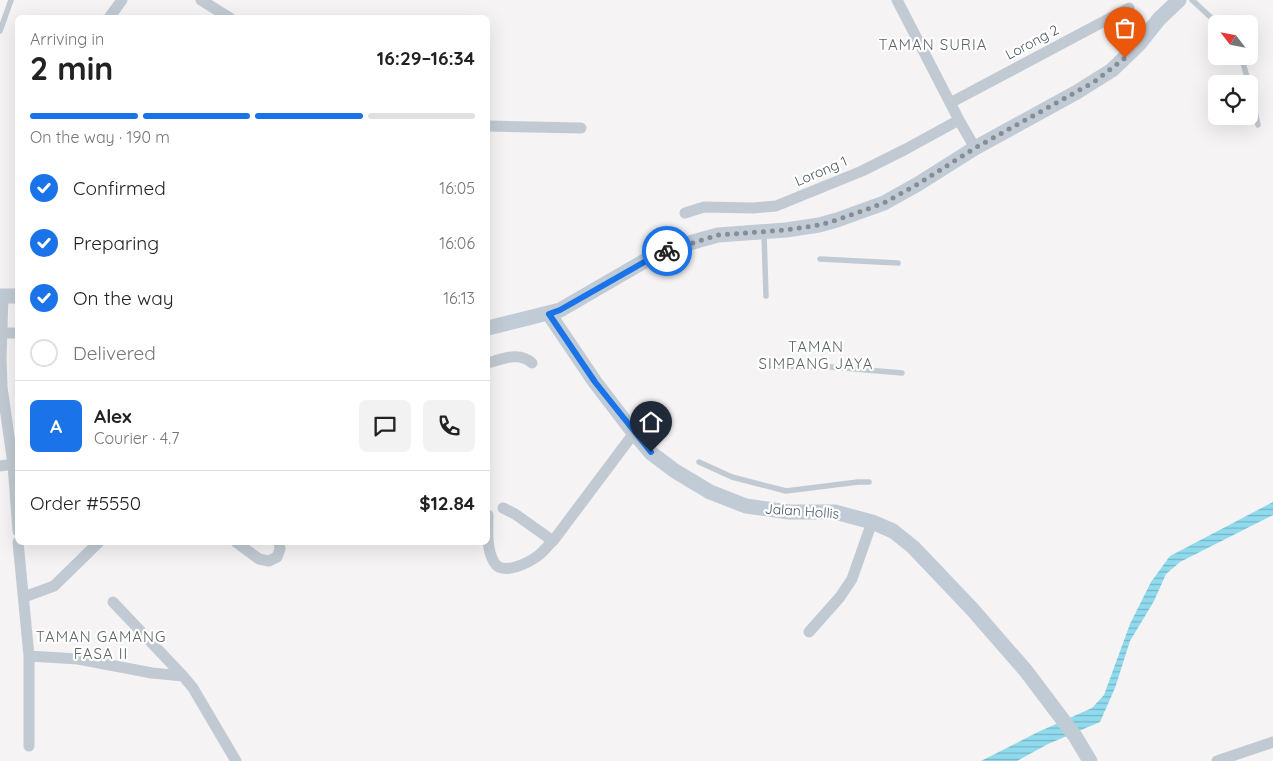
<!DOCTYPE html>
<html lang="en">
<head>
<meta charset="utf-8">
<style>
  body { margin:0; font-family:Quicksand,sans-serif; background:#f2f2f2; color:#222; height:100vh; display:flex; flex-direction:column; font-size:19px; white-space:nowrap }
  * { box-sizing:border-box; margin:0 }
  p { font-size:16px; color:#767676 }
  .icon { flex:none; width:28px; height:28px; fill:none; stroke:currentColor; stroke-width:2; stroke-linecap:round; stroke-linejoin:round }
  .map { position:relative; flex:1; overflow:hidden }
  .details { position:absolute; left:15px; top:15px; width:475px; height:530px; display:flex; flex-direction:column; background:#fff; border-radius:8px; box-shadow:0 5px 20px #0002 }
  .details>* { flex:none }
  .needle { width:32px; rotate:302deg }
  .fabs { position:absolute; left:1208px; top:15px; display:grid; gap:10px }
  .fabs a { display:grid; place-items:center; width:50px; height:50px; border-radius:8px; background:#fff; box-shadow:0 5px 20px #0002; font-size:25px }
  .pin { position:absolute; display:grid; place-items:center; width:42px; height:42px; color:#fff; margin:-51px -21px; border-radius:50% 50% 50% 0; rotate:-45deg; box-shadow:0 0 5px #0007 }
  .pin .icon { rotate:45deg }
  .courier { position:absolute; display:grid; place-items:center; width:50px; height:50px; margin:-25px; border:4px solid #1a73e8; border-radius:50%; background:#fff; color:#222; box-shadow:0 1px 6px #0007 }
  .headline em { font-style:normal; font-weight:700 }
  .headline div { display:flex; flex-direction:column-reverse }
  .headline { display:flex; align-items:center; justify-content:space-between; height:85px; padding:0 15px }
  h1 { font-size:32px; font-weight:700; line-height:38px }
  .bar { display:grid; grid-template-columns:repeat(4,1fr); gap:8px 5px; align-content:center; height:60px; padding:0 15px }
  .bar i { height:6px; border-radius:4px; background:#e0e0e0 }
  .bar .current { background:#1a73e8 }
  .bar p { grid-column:span 4 }
  .line { display:flex; align-items:center; gap:12px; padding:0 15px; border-top:1px solid #e0e0e0 }
  .line div { flex:1 }
  .round { display:grid; place-items:center; flex:none; width:52px; height:52px; border-radius:8px; background:#f2f2f2 }
  ol { padding:0 15px; list-style:none }
  li { display:flex; align-items:center; gap:15px; height:55px }
  li p { margin-inline-start:auto }
  li .icon { padding:5px; border-radius:50%; background:#1a73e8; color:#fff; stroke-width:4 }
  li:last-child { color:#767676 }
  li i { width:28px; height:28px; border:2px solid #e0e0e0; border-radius:50% }
  .map>svg:first-child { display:block }
  .water { fill:url(#water-rules) }
  .lines { fill:none; stroke-linecap:round; stroke-linejoin:round }
  .lane { stroke:#c1cad2; stroke-width:5.5 }
  .street { stroke:#c1cad2; stroke-width:11 }
  .secondary { stroke:#c1cbd6; stroke-width:15 }
  .done { stroke:#868d94; stroke-width:5; stroke-dasharray:0 9 }
  .route { stroke:#1a73e8; stroke-width:6 }
  .labels { text-anchor:middle; dominant-baseline:central; stroke-width:4.5; stroke-linejoin:round; paint-order:stroke }
  .street-label { font-size:14px; fill:#4a5661; stroke:#fff }
  .neighbourhood-label { font-size:15px; letter-spacing:1px; fill:#5f6368; stroke:#fff }
</style>
</head>
<body>
<div class="map">
<svg width="1273" height="761" viewBox="0 0 1273 761">
  <defs>
    <pattern id="water-rules" width="6" height="5" patternUnits="userSpaceOnUse" patternTransform="scale(1.25)"><rect width="6" height="5" fill="#90daee"/><path d="M0 2.5h6" fill="none" stroke="#78b4c4"/></pattern>
  </defs>
  <rect width="100%" height="100%" fill="#f5f3f3"/>
  <path class="water" d="M1273,502V515L1180,562L1166,574L1154,601L1130,641L1115,688L1100,722L1048,744L1017,761H981L1038,732L1092,708L1104,695L1130,624L1151,582L1170,556Z"/>
  <g class="lines">
    <path class="lane" d="M1192,0L1218,24
      M0,31L11,0
      M1241,56L1249,84
      M1249,84L1258,125
      M764,234L766,296
      M820,259L898,263
      M772,366L831,367L902,373
      M699,462L732,477L786,491L858,482H869"/>
    <path class="street" d="M201,0L230,18
      M897,0L959,120L975,148
      M109,18L122,0
      M950,103L1129,8
      M488,126L581,128
      M685,213L704,207L753,208L776,206L862,171L906,149L959,120
      M3,296L1,358L2,387L13,464L18,531
      M1,333H18
      M488,363C503,359 519,351 532,363
      M0,466L13,464
      M503,508L515,514L553,541
      M488,515C488,529 486,549 494,562C502,577 530,562 539,555C544,551 548,545 553,541L634,433
      M18,542L29,656V746
      M236,542L259,559L269,561L277,557L280,549L279,542
      M24,597L54,586L99,542
      M113,602L183,676
      M809,632L840,597L852,579L872,522
      M29,656L78,659L152,673L183,676L193,688L236,761
      M1217,761L1273,742"/>
    <path class="secondary" d="M0,296H18
      M549,314L595,382L634,433L651,453L675,471L710,492L746,506L789,512H835L872,522L893,531L913,547L972,609L1026,671L1075,736L1090,761
      M488,328L560,310L655,255L682,245L718,235L786,230L819,225L837,220L884,203L918,184L975,148L1077,92L1112,70L1139,44L1159,19L1179,0"/>
  </g>
  <g class="lines">
    <path class="done" d="M667,251L718,235L786,230L819,225L837,220L884,203L918,184L975,148L1094,82L1125,58"/>
    <path class="route" d="M651,452L595,382L549,314L560,310L655,256L667,251"/>
  </g>
  <g class="labels">
    <g class="street-label">
      <text transform="translate(1032 42) rotate(-28)">Lorong 2</text>
      <text transform="translate(821 171) rotate(-23)">Lorong 1</text>
      <text transform="translate(802 511) rotate(4)">Jalan Hollis</text>
    </g>
    <g class="neighbourhood-label">
      <text x="933" y="44">TAMAN SURIA</text>
      <text x="816" y="346">TAMAN<tspan x="816" dy="17">SIMPANG JAYA</tspan></text>
      <text x="101" y="636">TAMAN GAMANG<tspan x="101" dy="17">FASA II</tspan></text>
    </g>
  </g>
</svg>
<div class="fabs">
<a><svg class="needle" viewBox="-14 -14 28 28"><path d="M0-13l5 13h-10z" fill="#e53935"/><path d="M0 13l5-13h-10z" fill="#767676"/></svg></a>
<a><svg class="icon" aria-label="locate" viewBox="0 0 24 24"><circle cx="12" cy="12" r="6"/><path d="M12 2v4M12 18v4M2 12h4M18 12h4"/></svg></a>
</div>
<div class="pin" style="left:1125px;top:58px;background:#ea580c"><svg class="icon" aria-label="bag" viewBox="0 0 24 24"><path d="M5 8h14l-1 12H6zM9 8a3 3 0 0 1 6 0"/></svg></div>
<div class="pin" style="left:651px;top:452px;background:#1f2937"><svg class="icon" aria-label="home" viewBox="0 0 24 24"><path d="M3 11l9-7 9 7M6 9v11h12V9"/></svg></div>
<div class="courier" style="left:667px;top:251px"><svg class="icon" aria-label="bike" viewBox="0 0 24 24"><circle cx="6" cy="16" r="4"/><circle cx="18" cy="16" r="4"/><path d="M6 16l4-8h5l3 8M10 8l3 8H6M13 5h3"/></svg></div>
<section class="details">
<div class="headline"><div><h1>2 min</h1><p>Arriving in</p></div><em>16:29–16:34</em></div>
<div class="bar"><i class="current"></i><i class="current"></i><i class="current"></i><i></i><p>On the way · 190 m</p></div>
<ol>
<li><svg class="icon" aria-label="check" viewBox="0 0 24 24"><path d="M5 12l5 5 9-10"/></svg>Confirmed<p>16:05</p></li>
<li><svg class="icon" aria-label="check" viewBox="0 0 24 24"><path d="M5 12l5 5 9-10"/></svg>Preparing<p>16:06</p></li>
<li><svg class="icon" aria-label="check" viewBox="0 0 24 24"><path d="M5 12l5 5 9-10"/></svg>On the way<p>16:13</p></li>
<li><i></i>Delivered</li>
</ol>
<div class="line" style="height:90px"><b class="round" style="background:#1a73e8;color:#fff">A</b><div><b>Alex</b><p>Courier · 4.7</p></div><a class="round"><svg class="icon" aria-label="chat" viewBox="0 0 24 24"><path d="M4 5h16v11H9l-5 4z"/></svg></a><a class="round"><svg class="icon" aria-label="phone" viewBox="0 0 24 24"><path d="M5 4h4l2 5-3 2q2 4 5 5l2-3 5 2v4C11 20 4 13 5 4z"/></svg></a></div>
<div class="line" style="height:65px"><div>Order #5550</div><b>$12.84</b></div>
</section>
</div>
</body>
</html>
